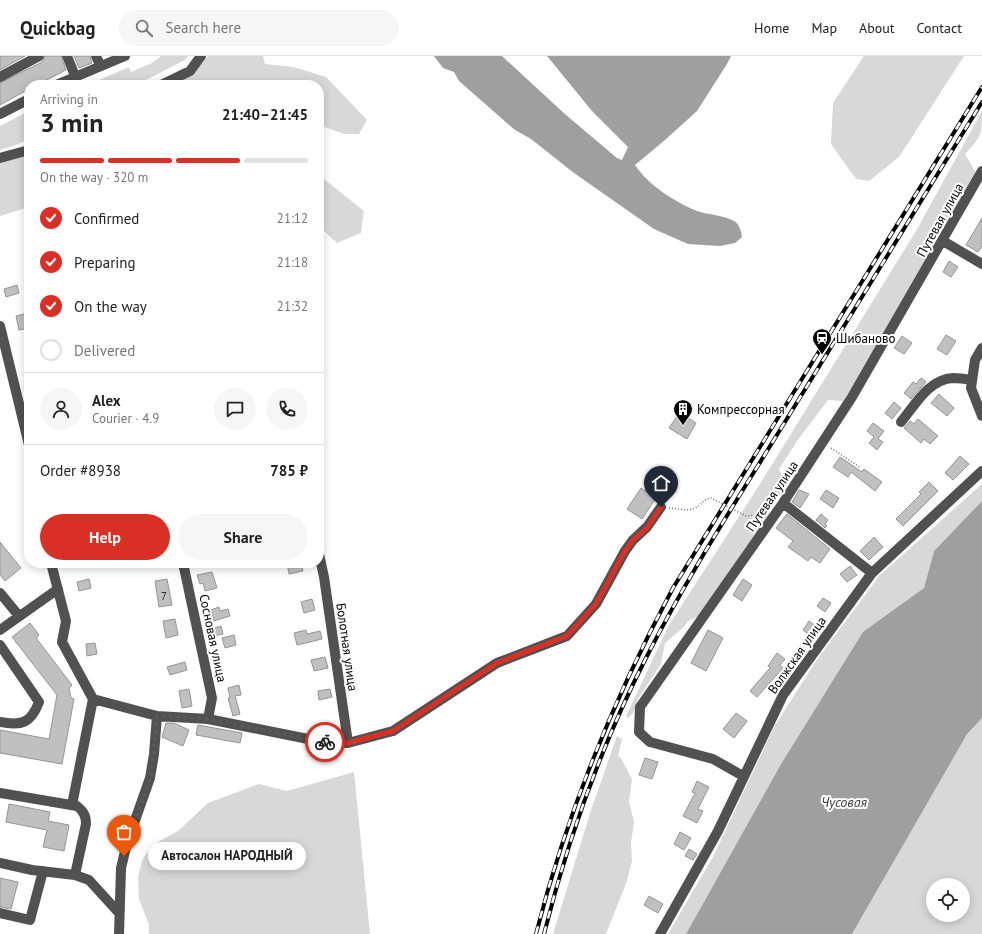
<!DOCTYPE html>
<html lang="en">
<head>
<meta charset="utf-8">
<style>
  body { margin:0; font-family:"PT Sans",sans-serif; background:#f6f6f6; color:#222; height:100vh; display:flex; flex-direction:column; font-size:15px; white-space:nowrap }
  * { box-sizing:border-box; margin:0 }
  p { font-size:13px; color:#767676 }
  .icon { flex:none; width:22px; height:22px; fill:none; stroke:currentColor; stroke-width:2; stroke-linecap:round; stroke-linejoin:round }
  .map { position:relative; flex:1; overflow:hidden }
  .details { position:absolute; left:24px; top:24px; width:300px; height:488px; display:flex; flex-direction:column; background:#fff; border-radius:16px; box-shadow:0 2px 10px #0003 }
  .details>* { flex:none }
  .controls { position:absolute; left:926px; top:822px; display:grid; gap:8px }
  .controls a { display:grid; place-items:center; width:44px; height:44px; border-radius:50%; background:#fff; box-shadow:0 2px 10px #0003; font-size:20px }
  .pin { position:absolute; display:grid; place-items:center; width:34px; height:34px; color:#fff; margin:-41px -17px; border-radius:50% 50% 50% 0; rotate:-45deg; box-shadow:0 0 4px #0007 }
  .pin .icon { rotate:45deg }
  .courier { position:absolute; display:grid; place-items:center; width:40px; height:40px; margin:-20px; border:3px solid #d93025; border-radius:50%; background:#fff; color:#222; box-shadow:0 1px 5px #0007 }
  .bubble { position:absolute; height:28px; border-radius:14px; background:#fff; box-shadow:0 2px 10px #0003; font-size:13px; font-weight:800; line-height:28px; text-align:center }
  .summary em { font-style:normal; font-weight:800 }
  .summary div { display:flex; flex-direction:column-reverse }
  .summary { display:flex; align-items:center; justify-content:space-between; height:68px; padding:0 16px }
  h1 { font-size:26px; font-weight:800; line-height:30px }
  .bar { display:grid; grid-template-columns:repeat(4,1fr); gap:6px 4px; align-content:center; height:48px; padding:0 16px }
  .bar i { height:5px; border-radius:3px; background:#e0e0e0 }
  .bar .active { background:#d93025 }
  .bar p { grid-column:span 4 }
  .line { display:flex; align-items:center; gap:10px; padding:0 16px; border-top:1px solid #e0e0e0 }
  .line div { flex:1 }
  .round { display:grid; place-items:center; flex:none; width:42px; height:42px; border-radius:21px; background:#f6f6f6 }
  ol { padding:0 16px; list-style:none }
  li { display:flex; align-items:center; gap:12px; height:44px }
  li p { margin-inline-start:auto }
  li .icon { padding:4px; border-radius:50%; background:#d93025; color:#fff; stroke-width:4 }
  li:last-child { color:#767676 }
  li i { width:22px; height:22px; border:2px solid #e0e0e0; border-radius:50% }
  .primary-button { display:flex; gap:8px; margin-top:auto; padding:8px 16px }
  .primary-button a { flex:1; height:46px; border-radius:24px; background:#d93025; color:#fff; font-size:16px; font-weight:800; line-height:46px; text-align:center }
  .primary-button a+a { background:#f6f6f6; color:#222 }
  header { display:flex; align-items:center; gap:24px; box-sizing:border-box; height:56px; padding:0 20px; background:#fff; border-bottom:1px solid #e0e0e0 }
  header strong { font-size:19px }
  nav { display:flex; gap:22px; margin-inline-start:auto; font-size:14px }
  .search { width:280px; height:36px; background:#f6f6f6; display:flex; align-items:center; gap:10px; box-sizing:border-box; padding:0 14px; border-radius:22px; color:#767676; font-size:15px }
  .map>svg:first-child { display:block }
  .green { fill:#d8d8d8; fill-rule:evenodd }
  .water { fill:#9f9f9f }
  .building { fill:#c0c0c0; stroke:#959595 }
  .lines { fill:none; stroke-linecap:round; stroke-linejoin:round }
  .path { stroke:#737373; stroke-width:1.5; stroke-dasharray:1 2; stroke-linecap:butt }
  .minor { stroke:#515151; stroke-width:10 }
  .rail-casing { stroke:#000; stroke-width:4 }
  .rail { stroke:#fff; stroke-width:2.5; stroke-dasharray:8; stroke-linecap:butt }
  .done { stroke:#595959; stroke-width:4; stroke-dasharray:0 7.2 }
  .route { stroke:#d93025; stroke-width:5 }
  .labels { text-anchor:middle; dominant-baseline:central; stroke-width:4; stroke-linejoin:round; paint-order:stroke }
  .number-label { font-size:11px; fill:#303030 }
  .street-label { font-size:13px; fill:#000; stroke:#fff }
  .poi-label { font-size:13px; fill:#000; stroke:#fff; text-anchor:start }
  .water-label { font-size:14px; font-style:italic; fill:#404040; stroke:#fff }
</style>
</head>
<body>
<header>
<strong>Quickbag</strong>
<div class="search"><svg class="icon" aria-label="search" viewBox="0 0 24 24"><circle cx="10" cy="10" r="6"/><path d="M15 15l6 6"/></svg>Search here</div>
<nav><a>Home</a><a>Map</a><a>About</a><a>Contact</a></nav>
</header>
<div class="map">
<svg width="982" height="878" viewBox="0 0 982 878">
  <rect width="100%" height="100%" fill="#fff"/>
  <path class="green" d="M161,0H188L185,4L136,29H88L129,11L131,16L152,7Z
    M208,0H263L265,8L294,11L326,21L367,64L359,78H344L319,69V29H170L194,17Z
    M864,0H964L899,101L869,125L856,123L831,88L833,47Z
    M29,55V83L16,89L0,94V70Z
    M982,55C982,79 981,81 965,98L976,117L953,158L931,174L929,181L937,190L887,276L843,345L828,344L797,385L779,413L786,428L780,440L766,443L760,450L770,459L700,560L688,565L683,572L665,587L661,608L638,643L634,656L628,662L626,660L669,569L760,428L916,175Z
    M29,97V151L0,160V105Z
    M319,119L364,155L361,177L337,187L320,171Z
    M982,428V445L934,495L924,532L863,577L781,708L686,878H668L713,801L774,671L816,605L880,519Z
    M982,662V878H852L967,677ZM933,829H963V859H933Z
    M617,680L622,683L618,700L621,702L632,723L629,746L634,766L631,787L632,805L627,825L606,878H553L591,754Z
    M354,716L370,878H149V869L139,843L138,820L143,802L156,787L178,775L208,747L259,728L287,735Z"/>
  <path class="water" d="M434,0H502L566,59L617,102L622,104L628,91L592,55L547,0H731L727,8L697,55L665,84L635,109C648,129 675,146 697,155C709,159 723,159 734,165C740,169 741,175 742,181L735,187L720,190L688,188L654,173L574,117L531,83L515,74L459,25L454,16L443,12Z
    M982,445V662L967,678L852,878H686L781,708L863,576L924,532L934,495Z"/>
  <path class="building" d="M0,0H25L0,14Z
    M45,0H61L66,14L37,29H29V33L0,49V27L42,6Z
    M74,0H90L92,7L79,12Z
    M982,162V190L978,196L966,189Z
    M949,205L958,211L951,221L943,216Z
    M17,229L19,237L6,241L4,233Z
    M24,258L28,272L19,274L16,260Z
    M946,279L956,285L947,299L937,293Z
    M902,280L912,287L904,298L894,292Z
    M921,322L926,326L911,343L904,337L913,326L916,328Z
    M939,338L954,352L947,360L931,347Z
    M894,346L901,352L892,363L885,357Z
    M681,354L689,359L687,361L696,367L687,383L669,372Z
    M918,363L938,380L930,388L924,383L921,387L904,372L910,365L914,368Z
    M873,367L884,375L878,383L883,386L877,394L869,387L874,381L867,375Z
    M960,400L969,408L953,424L945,417Z
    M840,401L862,416L864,413L882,426L875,435L851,416L848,421L833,411Z
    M929,426L938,435L903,470L896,463L921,438L919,436Z
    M641,432L656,442L642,463L627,453Z
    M799,434L809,438L800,452L792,446Z
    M826,434L839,442L833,452L820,443Z
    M787,458L830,493L820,507L811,501L808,505L788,491L793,485L776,472Z
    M821,458L828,464L825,468L827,470L825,472L816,464Z
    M874,481L883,491L869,504L860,495Z
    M0,486L21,512L5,525L0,519Z
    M287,507H301L303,515L289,518Z
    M850,510L857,519L847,526L840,518Z
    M212,516L217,532L205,535L203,527L200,528L197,519Z
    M89,523L91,532L79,535L77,526Z
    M167,523L172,549L159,551L155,525Z
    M743,523L752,529L742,545L733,539Z
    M823,542L831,547L825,556L817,550Z
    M312,543L315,554L304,557L301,546Z
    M219,551L220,555L228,553L230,560L214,565L211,554Z
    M175,563L178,579L166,582L163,565Z
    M809,565L817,571L811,580L803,574Z
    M30,567L39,579L36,582L72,629L69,632L71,642L74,643L62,708L0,697V674L49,683L57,639L12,581Z
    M221,570L223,578L214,580L212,573Z
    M306,574L307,578L320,575L322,583L297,589L294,577Z
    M708,574L723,582L706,615L691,607Z
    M234,579L236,589L225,592L222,582Z
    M95,587L97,598L87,600L86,588Z
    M777,597L785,603L780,609L783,612L757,641L750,635L770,612L768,610Z
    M325,601L328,612L314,615L311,604Z
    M185,606L187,614L170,619L167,611Z
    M239,629L241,639L235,640L240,658L233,660L228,642H230L228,632Z
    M189,633L192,650L182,652L179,635Z
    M330,633L332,641L319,644L318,635Z
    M736,657L747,665L734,682L723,673Z
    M166,667H174L189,674L183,690L162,681Z
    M198,669L242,677L240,687L196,679Z
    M645,702L658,706L652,723L639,719Z
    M697,725L709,731L698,753L703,755L697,767L683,760L695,737L692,736Z
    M9,748L50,756L48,765L69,769L64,795L43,791L47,774L6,766Z
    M680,776L691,782L684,794L674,788Z
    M689,793L697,798L693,804L685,800Z
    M0,822L18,826L11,853L0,851Z
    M649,840L663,848L658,857L644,849Z"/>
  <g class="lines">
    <path class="path" d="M831,392L861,412
      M669,452C678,452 687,456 695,452C702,449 703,443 711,442L746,460L763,458"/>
    <path class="minor" d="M67,0L75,20
      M96,0L100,9
      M0,21L39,0
      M56,29L125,0
      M161,29L190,15L201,0
      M0,58L29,43
      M0,102L29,94
      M943,185L982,208
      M0,270L29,389
      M982,292L975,304L971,332L982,360
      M901,366C915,349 929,323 953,322C959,322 966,323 972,324
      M783,447L872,517
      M319,498L324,521L348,687
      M51,507L66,565L62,586L93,643
      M183,507L212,642L208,663
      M0,537L19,560
      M0,574L58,533
      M0,589L39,646C31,667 22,670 0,666
      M93,643L157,660L208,663L323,686L348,687L393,675L497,607L567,580L596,548L625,495L633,484L647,471L661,451
      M743,720L713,703L650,686L639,676L640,651L783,447L852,341L982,115
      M0,737L77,750C83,755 86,759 86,768L75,819
      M72,749L93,643
      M0,807L32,814L75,819L89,824L119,857
      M0,857L30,864L43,815
      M119,878L121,812L127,787L150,722L154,698L157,660
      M660,878L718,775L783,639L872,517L982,415"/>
    <g class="rail-casing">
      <path id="rail" d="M536,878C567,756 614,642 673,532L982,31
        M544,878C568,783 601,690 646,602C688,519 739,441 788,361C853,256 917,151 982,46"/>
    </g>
    <use href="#rail" class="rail"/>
  </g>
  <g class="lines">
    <path class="done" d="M124,800L150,722L154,698L157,660L208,663L325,686"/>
    <path class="route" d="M325,686L348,687L393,675L497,607L567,580L596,548L625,495L633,484L647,472L661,451"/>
  </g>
  <defs>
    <g id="station-pin" transform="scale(1)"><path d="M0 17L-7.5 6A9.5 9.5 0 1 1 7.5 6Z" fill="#000" stroke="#fff"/><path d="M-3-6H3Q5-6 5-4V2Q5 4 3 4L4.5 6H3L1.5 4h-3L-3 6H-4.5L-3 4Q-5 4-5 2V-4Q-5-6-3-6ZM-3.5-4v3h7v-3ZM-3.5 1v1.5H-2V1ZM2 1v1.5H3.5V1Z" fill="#fff"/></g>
    <g id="building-pin" transform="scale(1)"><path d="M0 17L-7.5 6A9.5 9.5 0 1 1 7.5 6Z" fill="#000" stroke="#fff"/><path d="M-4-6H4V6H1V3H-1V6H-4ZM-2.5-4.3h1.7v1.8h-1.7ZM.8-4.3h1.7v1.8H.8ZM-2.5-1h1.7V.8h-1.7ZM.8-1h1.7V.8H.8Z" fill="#fff"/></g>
  </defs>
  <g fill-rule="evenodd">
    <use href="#station-pin" x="822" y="282"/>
    <use href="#building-pin" x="683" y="353"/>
  </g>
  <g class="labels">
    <g class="number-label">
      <text x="164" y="540">7</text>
    </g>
    <g class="street-label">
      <text transform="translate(940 164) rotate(-61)">Путевая улица</text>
      <text transform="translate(772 440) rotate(-56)">Путевая улица</text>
      <text transform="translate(213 582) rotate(78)">Сосновая улица</text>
      <text transform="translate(347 591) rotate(82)">Болотная улица</text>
      <text transform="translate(797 599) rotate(-55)">Волжская улица</text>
    </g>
    <g class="poi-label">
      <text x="836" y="282">Шибаново</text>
      <text x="697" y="353">Компрессорная</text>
    </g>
    <g class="water-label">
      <text x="844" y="746">Чусовая</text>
    </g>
  </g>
</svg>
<div class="controls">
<a><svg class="icon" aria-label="locate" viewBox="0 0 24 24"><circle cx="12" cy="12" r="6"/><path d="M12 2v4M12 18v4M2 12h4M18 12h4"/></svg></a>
</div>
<div class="pin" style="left:124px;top:800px;background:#ea580c"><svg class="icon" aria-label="bag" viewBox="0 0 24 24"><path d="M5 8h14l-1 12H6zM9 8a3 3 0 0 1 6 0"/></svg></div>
<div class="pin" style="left:661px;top:451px;background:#1f2937"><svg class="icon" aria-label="home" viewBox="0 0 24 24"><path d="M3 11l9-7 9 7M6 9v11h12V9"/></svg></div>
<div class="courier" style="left:325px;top:686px"><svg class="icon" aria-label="bike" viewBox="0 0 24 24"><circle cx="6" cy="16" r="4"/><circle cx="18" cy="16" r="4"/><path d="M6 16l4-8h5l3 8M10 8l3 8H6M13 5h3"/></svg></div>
<div class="bubble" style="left:148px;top:786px;width:158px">Автосалон НАРОДНЫЙ</div>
<section class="details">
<div class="summary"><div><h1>3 min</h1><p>Arriving in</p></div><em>21:40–21:45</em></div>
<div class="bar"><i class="active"></i><i class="active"></i><i class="active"></i><i></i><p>On the way · 320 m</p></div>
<ol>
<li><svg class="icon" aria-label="check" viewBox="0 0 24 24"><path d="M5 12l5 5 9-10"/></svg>Confirmed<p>21:12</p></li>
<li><svg class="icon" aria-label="check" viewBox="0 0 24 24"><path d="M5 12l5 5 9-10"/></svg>Preparing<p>21:18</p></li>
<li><svg class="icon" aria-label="check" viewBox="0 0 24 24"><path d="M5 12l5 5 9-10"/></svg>On the way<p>21:32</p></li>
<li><i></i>Delivered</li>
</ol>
<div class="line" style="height:72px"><a class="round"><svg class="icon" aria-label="person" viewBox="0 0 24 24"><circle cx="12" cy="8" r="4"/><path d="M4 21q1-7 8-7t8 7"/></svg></a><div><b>Alex</b><p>Courier · 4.9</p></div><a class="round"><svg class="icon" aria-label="chat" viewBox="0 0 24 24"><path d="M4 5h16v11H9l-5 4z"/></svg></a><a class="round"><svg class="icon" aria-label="phone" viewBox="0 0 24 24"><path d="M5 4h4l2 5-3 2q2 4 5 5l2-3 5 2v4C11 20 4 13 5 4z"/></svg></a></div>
<div class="line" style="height:52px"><div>Order #8938</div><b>785 ₽</b></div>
<div class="primary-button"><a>Help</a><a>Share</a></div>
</section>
</div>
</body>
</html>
